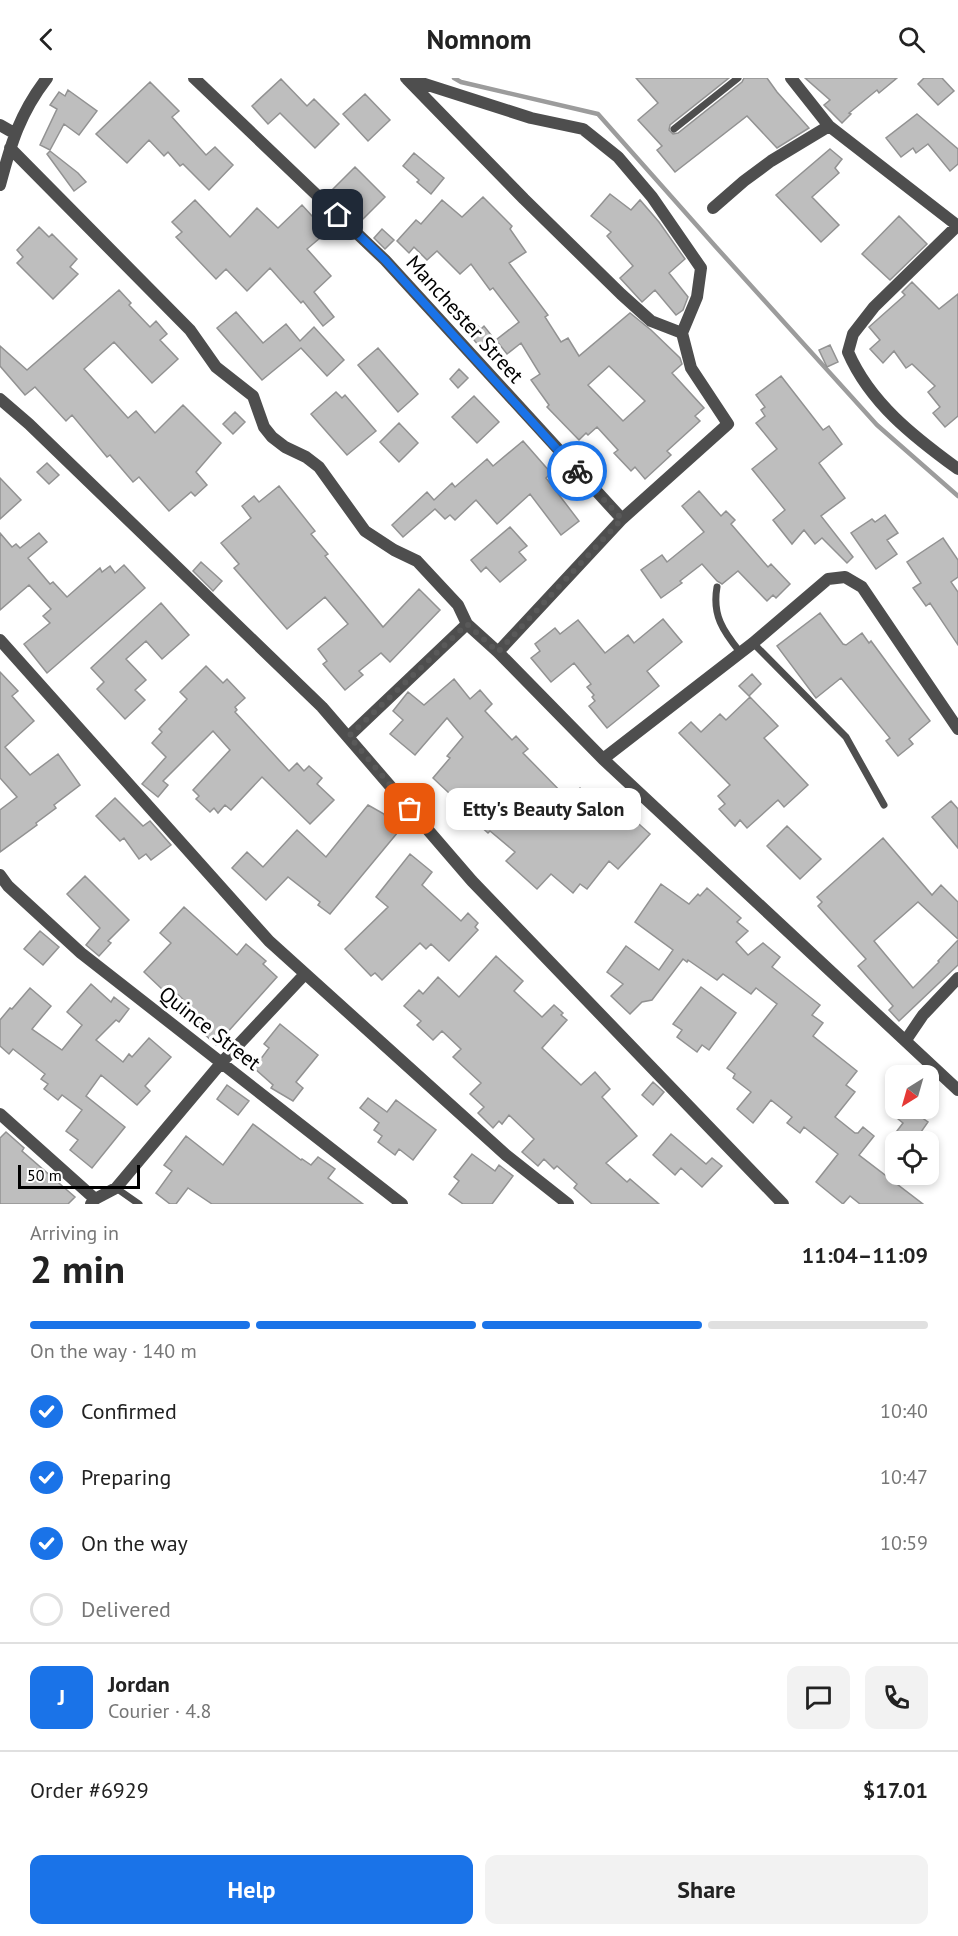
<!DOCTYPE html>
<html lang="en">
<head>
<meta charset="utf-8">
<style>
  body { margin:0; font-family:"PT Sans",sans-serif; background:#f2f2f2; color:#222; height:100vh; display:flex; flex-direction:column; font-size:22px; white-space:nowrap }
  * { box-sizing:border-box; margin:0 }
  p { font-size:20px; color:#767676 }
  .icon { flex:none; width:33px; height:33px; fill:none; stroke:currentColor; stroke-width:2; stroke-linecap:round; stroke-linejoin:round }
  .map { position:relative; height:1126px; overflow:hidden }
  .panel { display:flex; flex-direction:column; background:#fff; flex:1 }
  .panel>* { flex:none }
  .needle { width:39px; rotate:217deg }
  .controls { position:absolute; left:885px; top:987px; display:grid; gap:12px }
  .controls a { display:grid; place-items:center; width:54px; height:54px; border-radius:12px; background:#fff; box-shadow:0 3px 9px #0003; font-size:30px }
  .scale { position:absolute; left:18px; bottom:15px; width:122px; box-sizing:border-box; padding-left:6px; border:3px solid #000; border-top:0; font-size:16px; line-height:21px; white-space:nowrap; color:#000; -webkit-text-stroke:4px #fff; paint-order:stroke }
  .pin { position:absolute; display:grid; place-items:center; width:51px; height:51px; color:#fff; margin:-26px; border-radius:12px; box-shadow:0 3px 9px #0006 }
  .courier { position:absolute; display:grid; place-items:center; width:60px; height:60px; margin:-30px; border:4px solid #1a73e8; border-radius:50%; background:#fff; color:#222; box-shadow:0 2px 8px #0007 }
  .bubble { position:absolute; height:42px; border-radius:12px; background:#fff; box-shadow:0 3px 9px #0003; font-size:20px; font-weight:700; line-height:42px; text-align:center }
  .overview em { font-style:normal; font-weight:700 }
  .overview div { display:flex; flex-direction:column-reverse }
  .overview { display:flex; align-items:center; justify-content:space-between; height:102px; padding:0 30px }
  h1 { font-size:39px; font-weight:700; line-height:45px }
  .bar { display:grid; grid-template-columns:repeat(4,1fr); gap:9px 6px; align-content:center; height:72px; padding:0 30px }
  .bar i { height:8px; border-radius:4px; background:#e0e0e0 }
  .bar .selected { background:#1a73e8 }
  .bar p { grid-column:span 4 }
  .line { display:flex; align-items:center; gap:15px; padding:0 30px; border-top:2px solid #e0e0e0 }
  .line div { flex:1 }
  .round { display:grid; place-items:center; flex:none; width:63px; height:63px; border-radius:12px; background:#f2f2f2 }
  ol { padding:0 30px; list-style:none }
  li { display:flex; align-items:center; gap:18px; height:66px }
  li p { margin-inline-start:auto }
  li .icon { padding:6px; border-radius:50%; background:#1a73e8; color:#fff; stroke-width:4 }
  li:last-child { color:#767676 }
  li i { width:33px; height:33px; border:3px solid #e0e0e0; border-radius:50% }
  .button { display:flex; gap:12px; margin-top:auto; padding:12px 30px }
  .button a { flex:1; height:69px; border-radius:12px; background:#1a73e8; color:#fff; font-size:24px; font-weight:700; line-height:69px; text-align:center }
  .button a+a { background:#f2f2f2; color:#222 }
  header { display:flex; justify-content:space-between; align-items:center; height:78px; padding:0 30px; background:#fff; font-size:27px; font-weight:700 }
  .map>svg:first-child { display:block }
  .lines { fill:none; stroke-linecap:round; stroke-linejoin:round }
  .stream { stroke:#9c9c9c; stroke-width:4.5 }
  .building { fill:#bebebe; stroke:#929292; stroke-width:1.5; fill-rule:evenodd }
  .service { stroke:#4e4e4e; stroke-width:7 }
  .minor { stroke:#4e4e4e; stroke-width:12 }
  .done { stroke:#595959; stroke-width:6; stroke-dasharray:0 10.8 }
  .route { stroke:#1a73e8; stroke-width:8 }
  .labels { text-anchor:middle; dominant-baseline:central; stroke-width:6; stroke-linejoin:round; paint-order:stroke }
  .street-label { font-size:21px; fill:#000; stroke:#fff }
</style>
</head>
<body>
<header><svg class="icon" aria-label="back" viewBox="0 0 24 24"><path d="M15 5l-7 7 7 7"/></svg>Nomnom<svg class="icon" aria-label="search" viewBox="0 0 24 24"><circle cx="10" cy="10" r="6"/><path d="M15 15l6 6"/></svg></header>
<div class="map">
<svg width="958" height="1126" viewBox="0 0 958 1126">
  <rect width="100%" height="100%" fill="#fff"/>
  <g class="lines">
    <path class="stream" d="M454,0L461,4L598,36L716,169L877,347L958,418"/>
  </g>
  <path class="building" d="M636,0H729L670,47L669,52L673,56L678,55L742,4L744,0H767L777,14L809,50L777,70L747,38L675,94L657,72L662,68L638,42L658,25Z
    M805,0H897L879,15L877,12L849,35L851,36L842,45L824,27L830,22Z
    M924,0H942L954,13L938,27L918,6Z
    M281,1L307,28L314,21L339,46L315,70L280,35L268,46L252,28Z
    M150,4L179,33L172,39L206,77L215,69L233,87L209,112L183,86L180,88L168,74L164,78L149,62L127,85L96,56Z
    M68,12L97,33L79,57L64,46L50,72L40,67L57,31L50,27L59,14L65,18Z
    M365,16L390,42L368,63L343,36Z
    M917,36L958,71V86L950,93L928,66L916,75L913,70L901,79L886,60Z
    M830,71L842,81L835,90L839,95L812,119L839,147L821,164L776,117Z
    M50,73L78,95L86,104L74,113L47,76Z
    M414,75L444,100L431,116L417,104L419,102L403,88Z
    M355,89L385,119L363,141L333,111Z
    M610,116L631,132L640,122L659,144L685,181L669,195L688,219L683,232L676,237L655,212L642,224L620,200L633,188L607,158L611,154L591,138Z
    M483,119L512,148L510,151L526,174L509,185L548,237L545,239L561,264L568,260L579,278L630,235L651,252L680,280L682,286L672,295L704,330L695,338L700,343L667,373L671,377L645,401L635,389L631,393L614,375L618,372L597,349L588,357L586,355L579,362L547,329L549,327L531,302L540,296L521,265L507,276L496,262L519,244L493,210L490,212L471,186L460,196L437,173L427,182L414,169L409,175L397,163L416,142L421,146L442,122L462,139ZM609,288L645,323L623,343L588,307Z
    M195,122L230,159L257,130L278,150L302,127L323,150L317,156L320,160L307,171L331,198L314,214L334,239L323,248L303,223L301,225L270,190L247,213L226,191L216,201L176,159L182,154L172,144Z
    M899,138L927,166L890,202L862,176Z
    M39,149L49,159L52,156L77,181L70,189L78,196L53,221L17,185L23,179L17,172Z
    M382,151L394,162L385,171L374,160Z
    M912,204L939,231L958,216V338L945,349L933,335L940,329L928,314L935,308L912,286L906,290L894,273L883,285L870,271L880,262L869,249L905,217L902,214Z
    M119,212L131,225L129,227L150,249L156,243L167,256L160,262L178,281L152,305L114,264L84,291L128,340L136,333L155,355L183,327L221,365L196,394L207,407L195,418L191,414L169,433L139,399L133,404L110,377L107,379L72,337L66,343L35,309L25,317L0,288V268L27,292Z
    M236,234L263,265L286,246L300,263L314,249L344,282L327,298L301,270L262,302L217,250Z
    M476,246L481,251L484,248L492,258L479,268L469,256Z
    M830,267L838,284L827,289L819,272Z
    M378,270L418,316L398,334L358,287Z
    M459,291L468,300L458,310L450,301Z
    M781,298L823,352L829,348L842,366L819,385L845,420L821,438L853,479L847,485L822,460L815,466L804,452L792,466L773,442L785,432L752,391L777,371L756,345L765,338L761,332L765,329L756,317Z
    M336,314L342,320L345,317L376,353L347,377L311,336Z
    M474,318L499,344L477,365L452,339Z
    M235,334L245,344L233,356L223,346Z
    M399,345L418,365L399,384L380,364Z
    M523,363L551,395L546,400L579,443L561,457L530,416L497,446L476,422L455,442L450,437L445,441L435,431L403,459L392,447L427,414L434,422L452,405L455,409L487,381L493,388Z
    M47,385L59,397L49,406L37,394Z
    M0,400L21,422L0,441Z
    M279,408L315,453L311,456L328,476L325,478L383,549L419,511L440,532L390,584L381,575L359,593L363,597L345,612L323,586L327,583L318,571L348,546L325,519L287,551L234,490L239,486L221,465L251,440L242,428L254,418L259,424Z
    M699,413L721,438L726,433L735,442L731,446L768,489L771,486L790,506L776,520L773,517L767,523L738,493L722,506L717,503L702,486L680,503L682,505L661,520L641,492L662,477L667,484L704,454L682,428Z
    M885,437L898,455L887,462L897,476L876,491L851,455L872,441L875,444Z
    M510,449L527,468L519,474L526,482L500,504L486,489L481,494L471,482Z
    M0,455L12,469L16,466L20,470L39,455L47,464L28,480L50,506L53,504L67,519L100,490L102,494L110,488L115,495L124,487L145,510L47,595L24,566L50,545L43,538L51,531L29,507L0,532Z
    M943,460L958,482V499L951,504L958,514V567L930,525L926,528L913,510L921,505L907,484Z
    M201,484L222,503L213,513L193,493Z
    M161,525L189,557L162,581L146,563L126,581L146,602L135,612L145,622L125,641L97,611L104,604L91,590Z
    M820,535L843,566L846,567L862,555L869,565L871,563L930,643L909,661L913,666L898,678L886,663L890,660L841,600L816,620L777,568Z
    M663,541L682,564L647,593L659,608L607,650L589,628L595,623L592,619L594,617L587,609L591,606L574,585L551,604L531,580L540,573L535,566L555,550L560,556L578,542L605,575L628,557L634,565Z
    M206,588L223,605L227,601L245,620L235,629L237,632L235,634L289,693L297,685L304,693L309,688L322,700L317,706L334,722L310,746L262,699L231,732L225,727L218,735L214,730L210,734L196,721L199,718L193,712L230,672L213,653L163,703L168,707L158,719L142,706L166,679L152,665L162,654L159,651L187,621L180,614Z
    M0,594L18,613L12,618L34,643L5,669L30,697L58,676L80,707L54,727L56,730L36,745L37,747L0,774V732L17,719L0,700Z
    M752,596L761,606L749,618L739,608Z
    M454,601L470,621L480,612L492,626L485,633L512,662L516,658L528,671L523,675L569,722L580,710L602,729L610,720L650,756L618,791L609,783L587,811L580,806L573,815L551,796L537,811L506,783L515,774L490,753L488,755L479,747L481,745L433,700L450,680L447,678L463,659L447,640L415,677L390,656L403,642L393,633L408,614L424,627Z
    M750,619L778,648L764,660L808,707L784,729L778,722L747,750L740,742L735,748L719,731L725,726L718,718L730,707L679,655L691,644L701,654L720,636L726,642Z
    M115,720L143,748L150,743L171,767L151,782L146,776L139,781L124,760L120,763L96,738Z
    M951,723L958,731V770L932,739Z
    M368,727L384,736L387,744L398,754L330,836L318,827L320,824L288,799L266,822L232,790L247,774L263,789L297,752L326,779Z
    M787,748L821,781L800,801L767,768Z
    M883,760L932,817L941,807L958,824V861L918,824L874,863L913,910L939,884L938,883L958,862V887L899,943L889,932L893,928L858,888L866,881L818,828L822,824L817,819Z
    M410,776L432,794L422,807L461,843L468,835L478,845L475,849L478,852L449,883L431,866L426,871L420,865L382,902L375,895L371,898L345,871L388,829L376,819Z
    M85,798L129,842L108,863L111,865L99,878L86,867L100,850L67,816Z
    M661,806L689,826L698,816L700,818L707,810L741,840L737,844L748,853L736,864L748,877L763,865L780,879L772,889L820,927L812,937L823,945L813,958L857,993L846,1007L855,1014L835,1039L855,1055H858L863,1049L874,1058L859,1077L923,1126H860L850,1118L843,1126L816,1104L838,1076L804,1049L800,1055L787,1045L792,1039L771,1022L753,1045L737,1031L751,1014L733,1000L735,996L727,990L777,926L756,910L751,916L723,896L717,902L688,882L687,884L683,881L652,922L642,924L630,936L611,918L623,906L607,894L626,868L659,892L673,872L635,844Z
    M184,829L237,877L246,866L266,883L263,886L277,899L216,967L182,935L190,928L168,907L163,912L144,894L171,865L160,855Z
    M40,853L59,869L43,887L24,871Z
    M496,878L523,903L514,913L542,939L554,927L563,935L561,937L567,942L542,970L581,1007L595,994L610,1011L602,1019L637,1058L606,1085L627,1104L630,1101L659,1126H592L574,1110L577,1106L557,1088L554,1091L544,1081L538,1088L522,1074L534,1061L509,1037L502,1046L499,1043L493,1050L478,1035L484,1029L470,1016L481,1005L453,979L461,971L442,953L433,962L417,947L421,943L404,928L419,912L423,916L438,899L459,919Z
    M91,906L111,924L114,919L129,931L119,944L116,942L96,962L123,984L129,976L132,979L149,960L171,979L145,1008L150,1013L137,1027L101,997L86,1018L125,1049L92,1090L70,1072L78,1062L66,1053L82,1032L62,1017L58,1022L44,1011L48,1006L41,1001L45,996L13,971L9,976L0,968V942L10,930L12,931L30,910L51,928L32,951L62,972L82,947L67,934Z
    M701,909L736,935L709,972L702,967L697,974L677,959L682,952L673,946Z
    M280,946L318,977L296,1004L303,1010L293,1023L271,1010L273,1007L254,990L269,970L264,966Z
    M653,1004L664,1014L653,1027L642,1017Z
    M227,1007L249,1023L238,1037L217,1021Z
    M368,1020L387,1034L396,1022L436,1052L413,1082L399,1071L395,1077L378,1064L382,1058L374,1052L379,1045L360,1030Z
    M903,1030H908L928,1044L914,1064H902L894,1057L903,1045L897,1040Z
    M253,1046L301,1082L302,1081L311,1087L318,1079L335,1091L328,1100L363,1126H212L188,1110L176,1126H170L156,1115L172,1093L164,1087L186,1058L223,1087Z
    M6,1054L24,1070L22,1073L75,1119L68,1126H0V1060Z
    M671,1056L706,1086L712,1080L722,1088L702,1109L681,1090L675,1097L653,1077Z
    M472,1076L495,1093L499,1087L513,1098L492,1126H463L449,1116L459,1103L454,1099Z"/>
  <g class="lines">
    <path class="service" d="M674,51L738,0
      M717,509C712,537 723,553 740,574
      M753,565L846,659L884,727
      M116,1110L139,1126"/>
    <path class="minor" d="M194,0L385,182L622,441
      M406,0L531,40L583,51L618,79L652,119L701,190L697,219L682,255L691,290L728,346L622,441L498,574
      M791,0L829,48L958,148
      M407,1L524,121L621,216L651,243L682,255
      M0,47L14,55
      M10,70L190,252L216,289L253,318L264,349L272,359L285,369L306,379L319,389L365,453L394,472L417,483L458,527L467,546L498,574L603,681L958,1012
      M0,107C11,65 20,35 47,0
      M713,130L744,103L771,83L829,48
      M957,148L874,229L853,256L848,274C870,325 914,359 958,391
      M0,321L29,346L322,629L472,803L783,1126
      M0,562L269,863L506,1077L568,1126
      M349,658L467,546
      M603,681L753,565L828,501L845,499L862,509L958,651
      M0,797L8,808L81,875L402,1126
      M906,962L923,937L958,900
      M0,1036L95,1121
      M91,1126L95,1121L116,1110L222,984L305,896"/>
  </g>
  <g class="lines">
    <path class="done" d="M410,731L349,658L467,546L498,574L622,441L577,393"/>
    <path class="route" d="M338,137L385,182L577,393"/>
  </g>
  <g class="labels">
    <g class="street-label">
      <text transform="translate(465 241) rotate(48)">Manchester Street</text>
      <text transform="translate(210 950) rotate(38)">Quince Street</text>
    </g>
  </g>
</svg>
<div class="controls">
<a><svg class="needle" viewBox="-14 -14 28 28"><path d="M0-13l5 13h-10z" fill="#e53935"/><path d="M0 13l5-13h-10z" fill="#767676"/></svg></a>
<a><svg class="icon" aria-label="locate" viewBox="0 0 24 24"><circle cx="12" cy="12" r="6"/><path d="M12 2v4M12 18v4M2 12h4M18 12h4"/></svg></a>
</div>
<div class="scale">50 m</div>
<div class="pin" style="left:410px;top:731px;background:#ea580c"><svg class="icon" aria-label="bag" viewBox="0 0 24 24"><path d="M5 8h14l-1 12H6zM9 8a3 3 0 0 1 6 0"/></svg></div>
<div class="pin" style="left:338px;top:137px;background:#1f2937"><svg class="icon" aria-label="home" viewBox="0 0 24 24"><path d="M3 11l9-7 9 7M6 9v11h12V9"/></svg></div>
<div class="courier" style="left:577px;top:393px"><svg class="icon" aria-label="bike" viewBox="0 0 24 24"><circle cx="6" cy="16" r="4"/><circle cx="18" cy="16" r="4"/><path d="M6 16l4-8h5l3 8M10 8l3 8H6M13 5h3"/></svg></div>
<div class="bubble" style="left:446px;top:710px;width:195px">Etty's Beauty Salon</div>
</div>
<section class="panel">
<div class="overview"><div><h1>2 min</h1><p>Arriving in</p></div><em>11:04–11:09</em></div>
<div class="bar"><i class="selected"></i><i class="selected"></i><i class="selected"></i><i></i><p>On the way · 140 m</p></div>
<ol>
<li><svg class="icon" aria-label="check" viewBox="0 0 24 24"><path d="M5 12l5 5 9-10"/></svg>Confirmed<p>10:40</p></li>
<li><svg class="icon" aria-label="check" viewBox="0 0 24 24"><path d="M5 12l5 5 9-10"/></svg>Preparing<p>10:47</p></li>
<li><svg class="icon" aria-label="check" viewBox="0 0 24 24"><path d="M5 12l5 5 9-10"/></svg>On the way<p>10:59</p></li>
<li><i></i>Delivered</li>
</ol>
<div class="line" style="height:108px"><b class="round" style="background:#1a73e8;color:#fff">J</b><div><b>Jordan</b><p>Courier · 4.8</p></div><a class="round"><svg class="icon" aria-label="chat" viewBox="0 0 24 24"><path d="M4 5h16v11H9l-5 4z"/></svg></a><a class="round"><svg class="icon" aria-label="phone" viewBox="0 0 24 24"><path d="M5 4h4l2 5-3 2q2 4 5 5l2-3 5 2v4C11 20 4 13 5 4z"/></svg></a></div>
<div class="line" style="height:78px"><div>Order #6929</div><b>$17.01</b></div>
<div class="button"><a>Help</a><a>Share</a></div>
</section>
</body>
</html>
